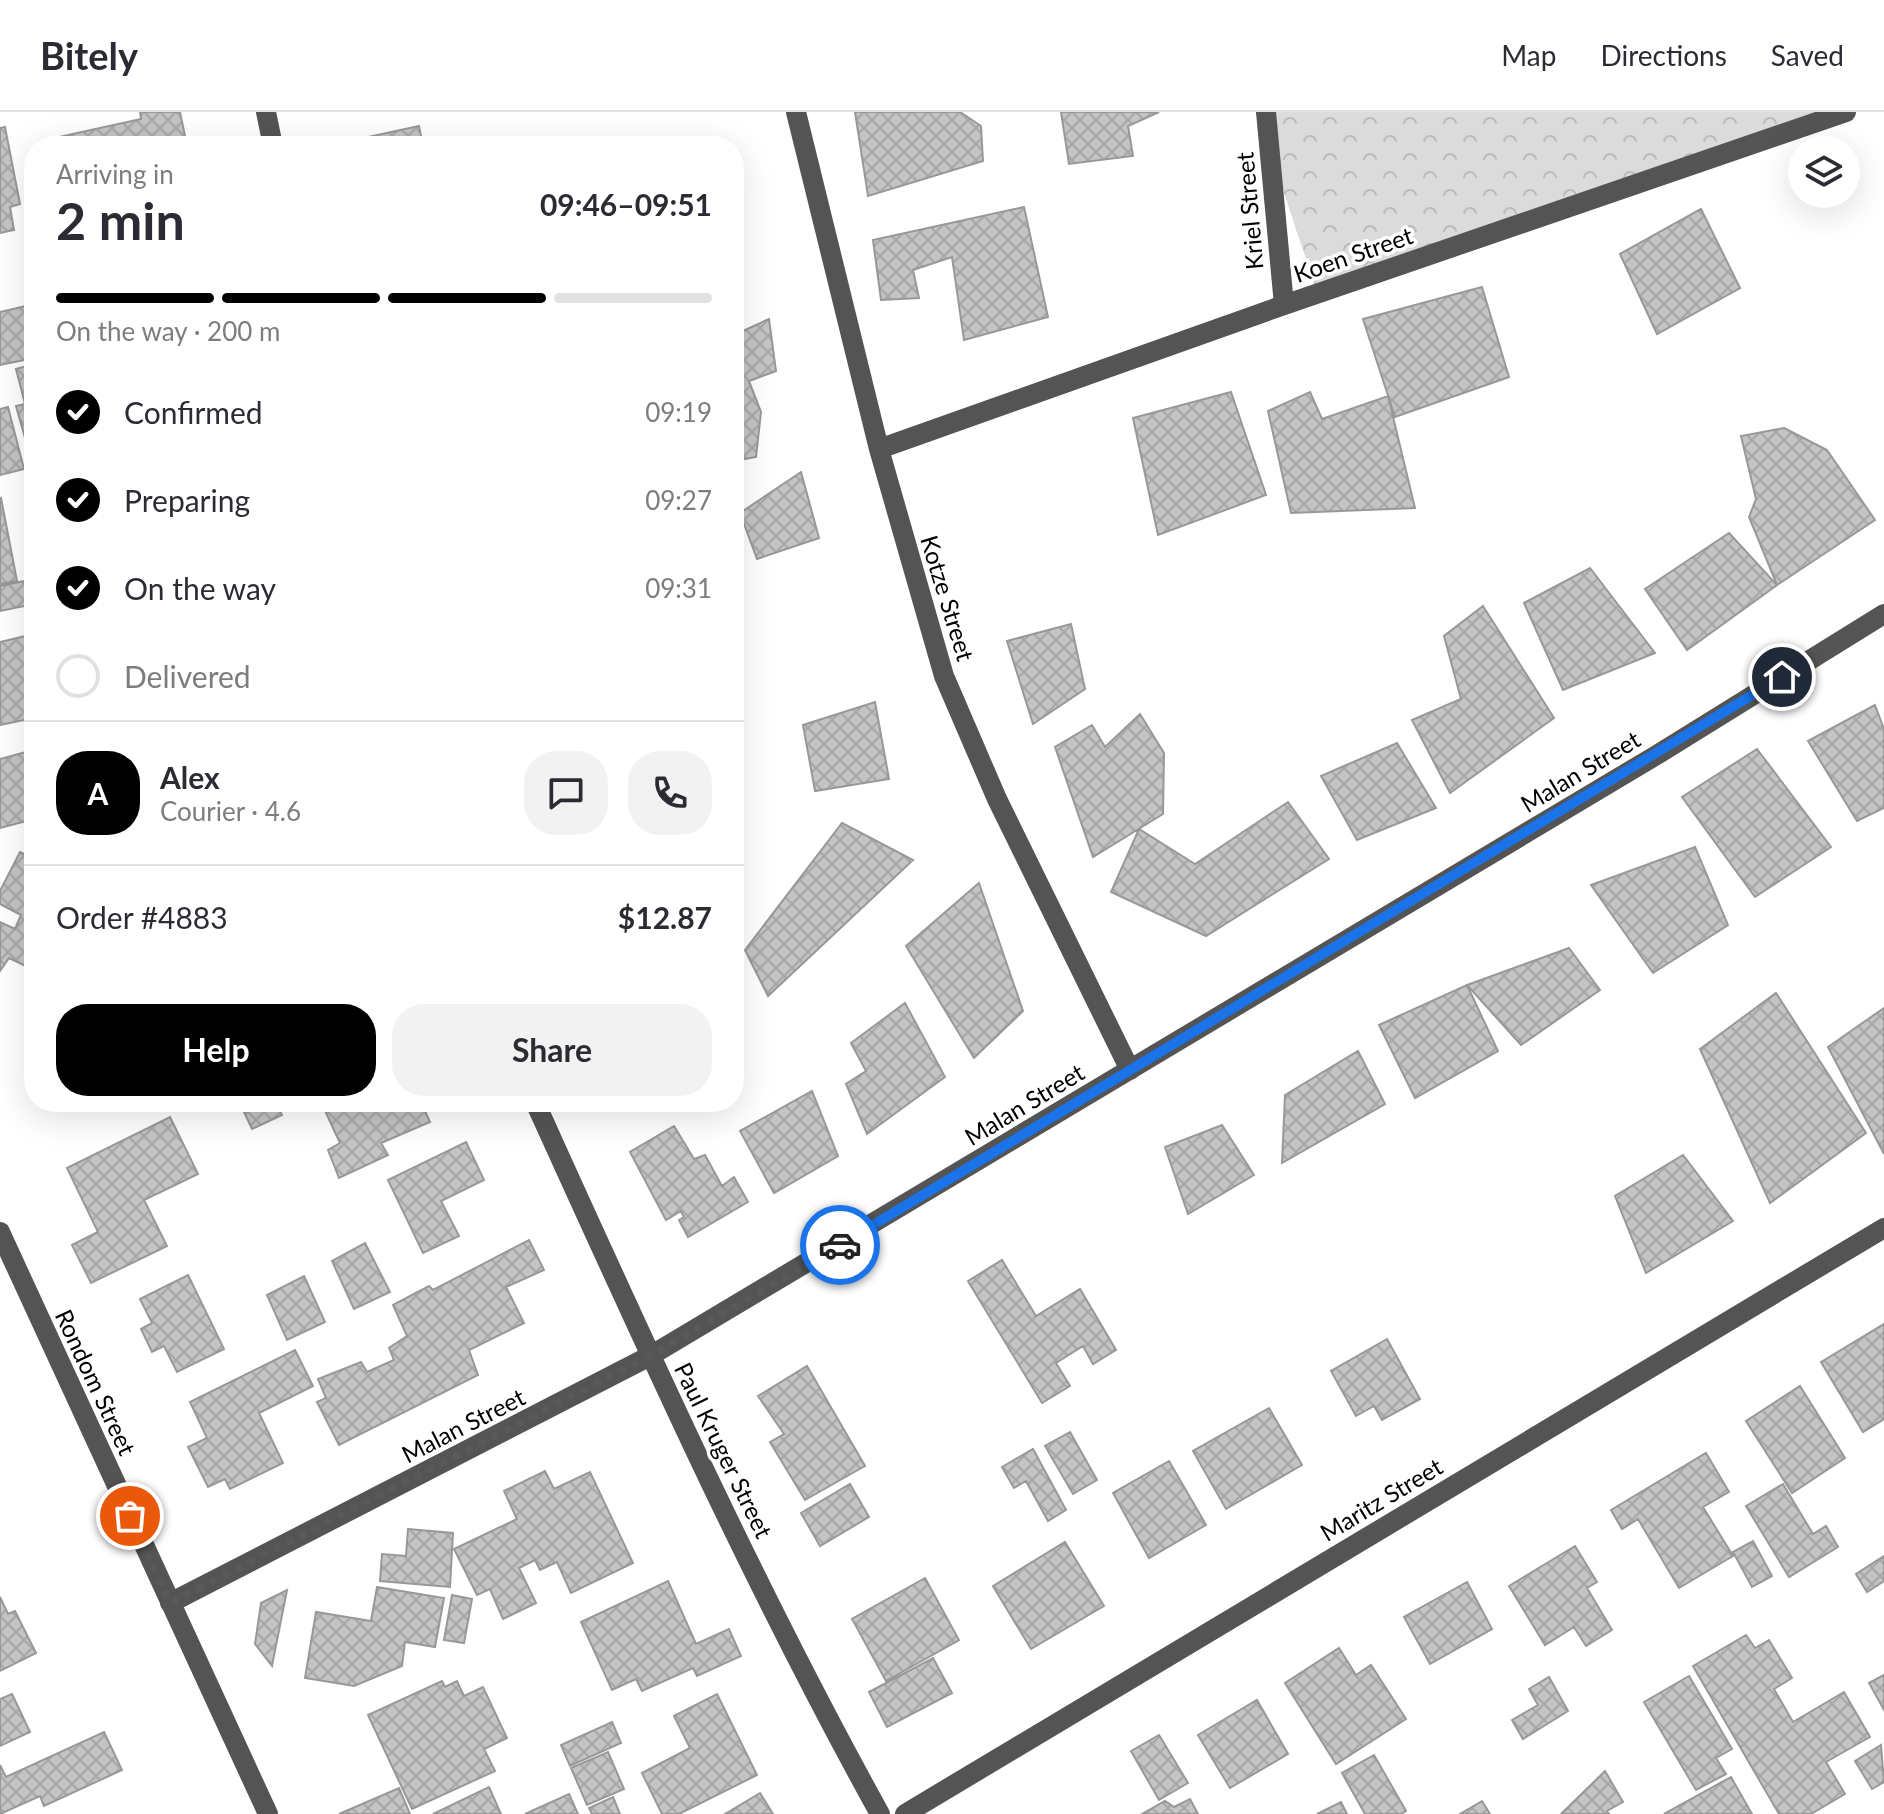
<!DOCTYPE html>
<html lang="en">
<head>
<meta charset="utf-8">
<style>
  body { margin:0; font-family:Lato,sans-serif; background:#f2f2f3; color:#2b2b33; height:100vh; display:flex; flex-direction:column; font-size:30px; white-space:nowrap }
  * { box-sizing:border-box; margin:0 }
  p { font-size:26px; color:#7c7c81 }
  .icon { flex:none; width:44px; height:44px; fill:none; stroke:currentColor; stroke-width:2; stroke-linecap:round; stroke-linejoin:round }
  .map { position:relative; flex:1; overflow:hidden }
  .drawer { position:absolute; left:24px; top:24px; width:720px; height:976px; display:flex; flex-direction:column; background:#fff; border-radius:32px; box-shadow:0 8px 32px #0002 }
  .drawer>* { flex:none }
  .tools { position:absolute; left:1788px; top:24px; display:grid; gap:16px }
  .tools a { display:grid; place-items:center; width:72px; height:72px; border-radius:50%; background:#fff; box-shadow:0 8px 32px #0002; font-size:40px }
  .pin { position:absolute; display:grid; place-items:center; width:68px; height:68px; color:#fff; margin:-34px; border:4px solid #fff; border-radius:50%; box-shadow:0 2px 8px #0007 }
  .courier { position:absolute; display:grid; place-items:center; width:80px; height:80px; margin:-40px; border:6px solid #1a73e8; border-radius:50%; background:#fff; color:#222; box-shadow:0 2px 10px #0007 }
  .summary em { font-style:normal; font-weight:700 }
  .summary div { display:flex; flex-direction:column-reverse }
  .summary { display:flex; align-items:center; justify-content:space-between; height:136px; padding:0 32px }
  h1 { font-size:52px; font-weight:700; line-height:60px }
  .bar { display:grid; grid-template-columns:repeat(4,1fr); gap:12px 8px; align-content:center; height:96px; padding:0 32px }
  .bar i { height:10px; border-radius:6px; background:#e1e1e2 }
  .bar .active { background:#000 }
  .bar p { grid-column:span 4 }
  .line { display:flex; align-items:center; gap:20px; padding:0 32px; border-top:2px solid #e1e1e2 }
  .line div { flex:1 }
  .round { display:grid; place-items:center; flex:none; width:84px; height:84px; border-radius:32px; background:#f2f2f3 }
  ol { padding:0 32px; list-style:none }
  li { display:flex; align-items:center; gap:24px; height:88px }
  li p { margin-inline-start:auto }
  li .icon { padding:8px; border-radius:50%; background:#000; color:#fff; stroke-width:4 }
  li:last-child { color:#7c7c81 }
  li i { width:44px; height:44px; border:4px solid #e1e1e2; border-radius:50% }
  .action { display:flex; gap:16px; margin-top:auto; padding:16px 32px }
  .action a { flex:1; height:92px; border-radius:32px; background:#000; color:#fff; font-size:32px; font-weight:700; line-height:92px; text-align:center }
  .action a+a { background:#f2f2f3; color:#2b2b33 }
  header { display:flex; align-items:center; gap:48px; box-sizing:border-box; height:112px; padding:0 40px; background:#fff; border-bottom:2px solid #e1e1e2 }
  header strong { font-size:38px }
  nav { display:flex; gap:44px; margin-inline-start:auto; font-size:28px }
  .map>svg:first-child { display:block }
  .forest { fill:url(#forest-crowns) }
  .building { fill:url(#building-cross-hatch); stroke:#989898; stroke-width:2 }
  .lines { fill:none; stroke-linecap:round; stroke-linejoin:round }
  .minor { stroke:#545454; stroke-width:20 }
  .done { stroke:#595959; stroke-width:8; stroke-dasharray:0 14.4 }
  .route { stroke:#1a73e8; stroke-width:10 }
  .labels { text-anchor:middle; dominant-baseline:central; stroke-width:7; stroke-linejoin:round; paint-order:stroke }
  .street-label { font-size:24px; fill:#000; stroke:#fff }
</style>
</head>
<body>
<header>
<strong>Bitely</strong>
<nav><a>Map</a><a>Directions</a><a>Saved</a></nav>
</header>
<div class="map">
<svg width="1884" height="1702" viewBox="0 0 1884 1702">
  <defs>
    <pattern id="forest-crowns" width="20" height="18" patternUnits="userSpaceOnUse" patternTransform="scale(2)"><rect width="20" height="18" fill="#dbdbdb"/><path d="M2 6a3 3 0 1 1 6 0M12 15a3 3 0 1 1 6 0" fill="none" stroke="#bababa"/></pattern>
    <pattern id="building-cross-hatch" width="8" height="8" patternUnits="userSpaceOnUse" patternTransform="scale(2)"><rect width="8" height="8" fill="#c4c4c4"/><path d="M0 0l8 8M0 8l8-8" fill="none" stroke="#a7a7a7"/></pattern>
  </defs>
  <rect width="100%" height="100%" fill="#fff"/>
  <path class="forest" d="M1257,0H1833L1319,186Z"/>
  <path class="building" d="M140,0H180L185,24L160,30L161,34H51L50,27L141,7Z
    M855,0H960L981,14L983,49L868,84Z
    M1061,0H1159L1128,14L1133,44L1069,52Z
    M419,14L423,34H360L359,27Z
    M5,15L20,92L10,95L14,118L0,121V16Z
    M1024,95L1048,205L964,228L952,145L913,158L919,186L881,188L873,128Z
    M1701,97L1740,176L1657,222L1620,142Z
    M1482,175L1509,265L1395,305L1363,207Z
    M26,194L34,246L0,253V200Z
    M769,207L776,259L749,269L761,300L756,345L734,349V223Z
    M34,252V331L27,333L16,294L25,292L16,257Z
    M1231,280L1266,383L1158,423L1133,306Z
    M1310,280L1322,307L1388,284L1415,396L1291,401L1268,299Z
    M8,295L24,357L0,363V297Z
    M1784,316L1827,338L1875,408L1777,473L1749,405L1756,387L1741,324Z
    M801,360L819,426L757,447L740,401Z
    M1,386L17,469L0,472V387Z
    M1729,421L1777,473L1687,538L1645,477Z
    M1590,456L1655,541L1563,578L1524,491Z
    M34,467V492L0,499V474Z
    M1483,494L1554,606L1450,681L1412,608L1461,587L1444,524Z
    M1071,512L1085,577L1033,612L1007,529Z
    M34,522V606L0,613V530Z
    M875,590L889,667L815,679L803,613Z
    M1875,593L1884,617V696L1857,709L1808,629Z
    M1140,602L1164,641L1163,702L1093,745L1055,635L1092,613L1105,635Z
    M1397,631L1436,696L1357,728L1321,664Z
    M1757,637L1831,735L1755,785L1682,685Z
    M33,638L34,707L0,716V647Z
    M1288,690L1329,747L1206,824L1111,780L1139,717L1195,752Z
    M842,711L913,748L768,884L745,838Z
    M1695,735L1728,813L1653,861L1591,773Z
    M20,740L34,747V858L9,846L0,859V810L15,817L21,803L0,792V779Z
    M979,771L1023,899L974,946L906,834Z
    M1569,836L1600,878L1521,933L1467,873Z
    M1467,873L1498,939L1415,986L1379,913Z
    M1776,881L1866,1021L1770,1091L1700,937Z
    M905,891L945,965L867,1022L846,972L866,959L851,931Z
    M1884,896V1042L1828,935Z
    M1358,939L1385,992L1282,1051L1285,983Z
    M812,979L838,1044L774,1081L740,1019Z
    M245,990H276L282,1003L252,1017L244,1000L249,998Z
    M321,990H421L430,1010L381,1031L388,1043L339,1066L328,1038L340,1031Z
    M170,1005L198,1062L144,1088L167,1134L91,1171L72,1133L98,1120L67,1056Z
    M1222,1013L1254,1063L1188,1102L1165,1035Z
    M674,1014L694,1047L705,1043L722,1074L734,1065L748,1090L688,1125L679,1108L684,1105L681,1099L666,1108L630,1040Z
    M466,1030L484,1068L441,1089L459,1124L423,1141L388,1068Z
    M1683,1043L1733,1109L1646,1161L1615,1084Z
    M529,1128L544,1158L506,1175L524,1211L469,1238L478,1263L339,1333L317,1290L326,1286L318,1267L361,1250L367,1260L394,1248L389,1236L407,1224L393,1193L429,1174L433,1178Z
    M365,1131L390,1180L354,1197L332,1149Z
    M1002,1148L1036,1204L1080,1177L1116,1238L1093,1252L1083,1234L1056,1251L1070,1274L1042,1291L968,1169Z
    M188,1163L224,1237L177,1260L164,1234L152,1240L141,1217L152,1211L140,1187Z
    M304,1164L325,1210L287,1228L267,1183Z
    M1884,1212V1307L1863,1320L1821,1250Z
    M1387,1227L1420,1287L1382,1308L1374,1294L1356,1304L1331,1259Z
    M295,1238L313,1274L259,1301L283,1351L230,1377L225,1367L208,1375L188,1335L207,1326L190,1290Z
    M807,1254L865,1354L805,1388L770,1330L784,1322L758,1284Z
    M1800,1274L1845,1346L1792,1381L1746,1309Z
    M1269,1296L1302,1353L1226,1397L1193,1339Z
    M1070,1320L1097,1368L1073,1382L1045,1334Z
    M1033,1337L1066,1398L1048,1409L1026,1369L1014,1376L1002,1355Z
    M1706,1341L1729,1380L1703,1395L1733,1444L1679,1476L1638,1407L1622,1417L1611,1398Z
    M1169,1349L1206,1413L1149,1446L1113,1381Z
    M545,1359L554,1377L590,1360L633,1451L571,1481L557,1450L540,1458L535,1448L519,1456L536,1491L503,1507L490,1477L477,1483L454,1437L517,1407L504,1379Z
    M850,1372L869,1405L820,1434L801,1401Z
    M1783,1372L1813,1422L1826,1414L1838,1435L1789,1465L1746,1394Z
    M408,1417L453,1421L450,1475L380,1469L382,1442L406,1444Z
    M1753,1429L1772,1464L1752,1475L1733,1440Z
    M1065,1430L1104,1494L1031,1537L993,1474Z
    M1575,1434L1597,1470L1587,1476L1612,1518L1586,1534L1574,1515L1545,1533L1509,1474Z
    M1884,1444V1469L1867,1480L1856,1462Z
    M925,1466L959,1528L886,1569L852,1507Z
    M668,1469L696,1532L729,1517L741,1544L697,1564L693,1556L642,1579L636,1567L612,1578L581,1510Z
    M1467,1470L1492,1517L1430,1552L1404,1505Z
    M377,1475L444,1486L435,1535L405,1530L402,1554L354,1574L305,1566L316,1500L371,1509Z
    M287,1478L272,1554L255,1532L261,1491Z
    M452,1483L472,1487L464,1531L444,1528Z
    M0,1485L8,1502L15,1499L36,1541L0,1559Z
    M1746,1523L1755,1536L1769,1528L1792,1566L1774,1577L1793,1610L1844,1580L1870,1625L1826,1650L1845,1682L1811,1702H1779L1693,1554Z
    M1339,1536L1356,1563L1371,1553L1406,1607L1336,1652L1285,1571Z
    M933,1546L952,1581L887,1615L869,1580Z
    M1884,1563V1598L1869,1571Z
    M1689,1564L1732,1637L1716,1646L1726,1662L1696,1678L1644,1590Z
    M1549,1565L1568,1599L1523,1627L1512,1608L1538,1593L1529,1577Z
    M442,1569L445,1575L457,1569L464,1584L483,1575L507,1626L484,1637L495,1659L412,1697L368,1603Z
    M12,1582L30,1620L0,1634V1587Z
    M717,1582L757,1663L679,1702H662L642,1661L690,1636L674,1604Z
    M1257,1588L1288,1642L1230,1676L1198,1623Z
    M612,1610L621,1631L570,1654L561,1633Z
    M104,1620L122,1658L44,1694L40,1684L0,1702V1653L6,1665Z
    M1159,1623L1188,1671L1159,1688L1131,1639Z
    M1881,1633L1884,1670L1872,1677L1855,1649Z
    M608,1640L624,1677L587,1693L571,1656Z
    M1374,1643L1406,1699L1401,1702H1365L1342,1661Z
    M1605,1659L1623,1690L1607,1699L1609,1702H1561Z
    M1731,1665L1752,1702H1664Z
    M489,1675L501,1702H433Z
    M399,1676L410,1702H339Z
    M760,1681L773,1702H725Z
    M569,1682L578,1702H525Z
    M613,1685L620,1702H592L589,1696Z
    M1190,1687L1198,1702H1142L1165,1689L1174,1695Z
    M1482,1689L1490,1702H1460Z
    M1341,1690L1347,1702H1317Z"/>
  <g class="lines">
    <path class="minor" d="M266,0L273,34
      M796,0L879,337L944,564L997,687L1130,958
      M1266,0L1284,193
      M879,337L1284,193L1846,0
      M535,990C644,1230 752,1471 880,1702
      M0,1120L268,1702
      M170,1491L650,1244L1655,644L1884,502
      M905,1702L1884,1116"/>
  </g>
  <g class="lines">
    <path class="done" d="M130,1404L170,1491L650,1244L840,1133"/>
    <path class="route" d="M840,1133L1782,565"/>
  </g>
  <g class="labels">
    <g class="street-label">
      <text transform="translate(1249 99) rotate(-95)">Kriel Street</text>
      <text transform="translate(1353 142) rotate(-19)">Koen Street</text>
      <text transform="translate(948 486) rotate(73)">Kotze Street</text>
      <text transform="translate(1580 659) rotate(-31)">Malan Street</text>
      <text transform="translate(1024 992) rotate(-31)">Malan Street</text>
      <text transform="translate(96 1270) rotate(65)">Rondom Street</text>
      <text transform="translate(463 1313) rotate(-27)">Malan Street</text>
      <text transform="translate(724 1338) rotate(64)">Paul Kruger Street</text>
      <text transform="translate(1381 1387) rotate(-31)">Maritz Street</text>
    </g>
  </g>
</svg>
<div class="tools">
<a><svg class="icon" aria-label="layers" viewBox="0 0 24 24"><path d="M12 4l9 5-9 5-9-5zM3 14l9 5 9-5"/></svg></a>
</div>
<div class="pin" style="left:130px;top:1404px;background:#ea580c"><svg class="icon" aria-label="bag" viewBox="0 0 24 24"><path d="M5 8h14l-1 12H6zM9 8a3 3 0 0 1 6 0"/></svg></div>
<div class="pin" style="left:1782px;top:565px;background:#1f2937"><svg class="icon" aria-label="home" viewBox="0 0 24 24"><path d="M3 11l9-7 9 7M6 9v11h12V9"/></svg></div>
<div class="courier" style="left:840px;top:1133px"><svg class="icon" aria-label="car" viewBox="0 0 24 24"><path d="M5 17H2v-5l4-1 3-4h7l3 4 3 1v5h-3M9 17h6M6 11h13"/><circle cx="7" cy="17" r="2"/><circle cx="17" cy="17" r="2"/></svg></div>
<section class="drawer">
<div class="summary"><div><h1>2 min</h1><p>Arriving in</p></div><em>09:46–09:51</em></div>
<div class="bar"><i class="active"></i><i class="active"></i><i class="active"></i><i></i><p>On the way · 200 m</p></div>
<ol>
<li><svg class="icon" aria-label="check" viewBox="0 0 24 24"><path d="M5 12l5 5 9-10"/></svg>Confirmed<p>09:19</p></li>
<li><svg class="icon" aria-label="check" viewBox="0 0 24 24"><path d="M5 12l5 5 9-10"/></svg>Preparing<p>09:27</p></li>
<li><svg class="icon" aria-label="check" viewBox="0 0 24 24"><path d="M5 12l5 5 9-10"/></svg>On the way<p>09:31</p></li>
<li><i></i>Delivered</li>
</ol>
<div class="line" style="height:144px"><b class="round" style="background:#000;color:#fff">A</b><div><b>Alex</b><p>Courier · 4.6</p></div><a class="round"><svg class="icon" aria-label="chat" viewBox="0 0 24 24"><path d="M4 5h16v11H9l-5 4z"/></svg></a><a class="round"><svg class="icon" aria-label="phone" viewBox="0 0 24 24"><path d="M5 4h4l2 5-3 2q2 4 5 5l2-3 5 2v4C11 20 4 13 5 4z"/></svg></a></div>
<div class="line" style="height:104px"><div>Order #4883</div><b>$12.87</b></div>
<div class="action"><a>Help</a><a>Share</a></div>
</section>
</div>
</body>
</html>
